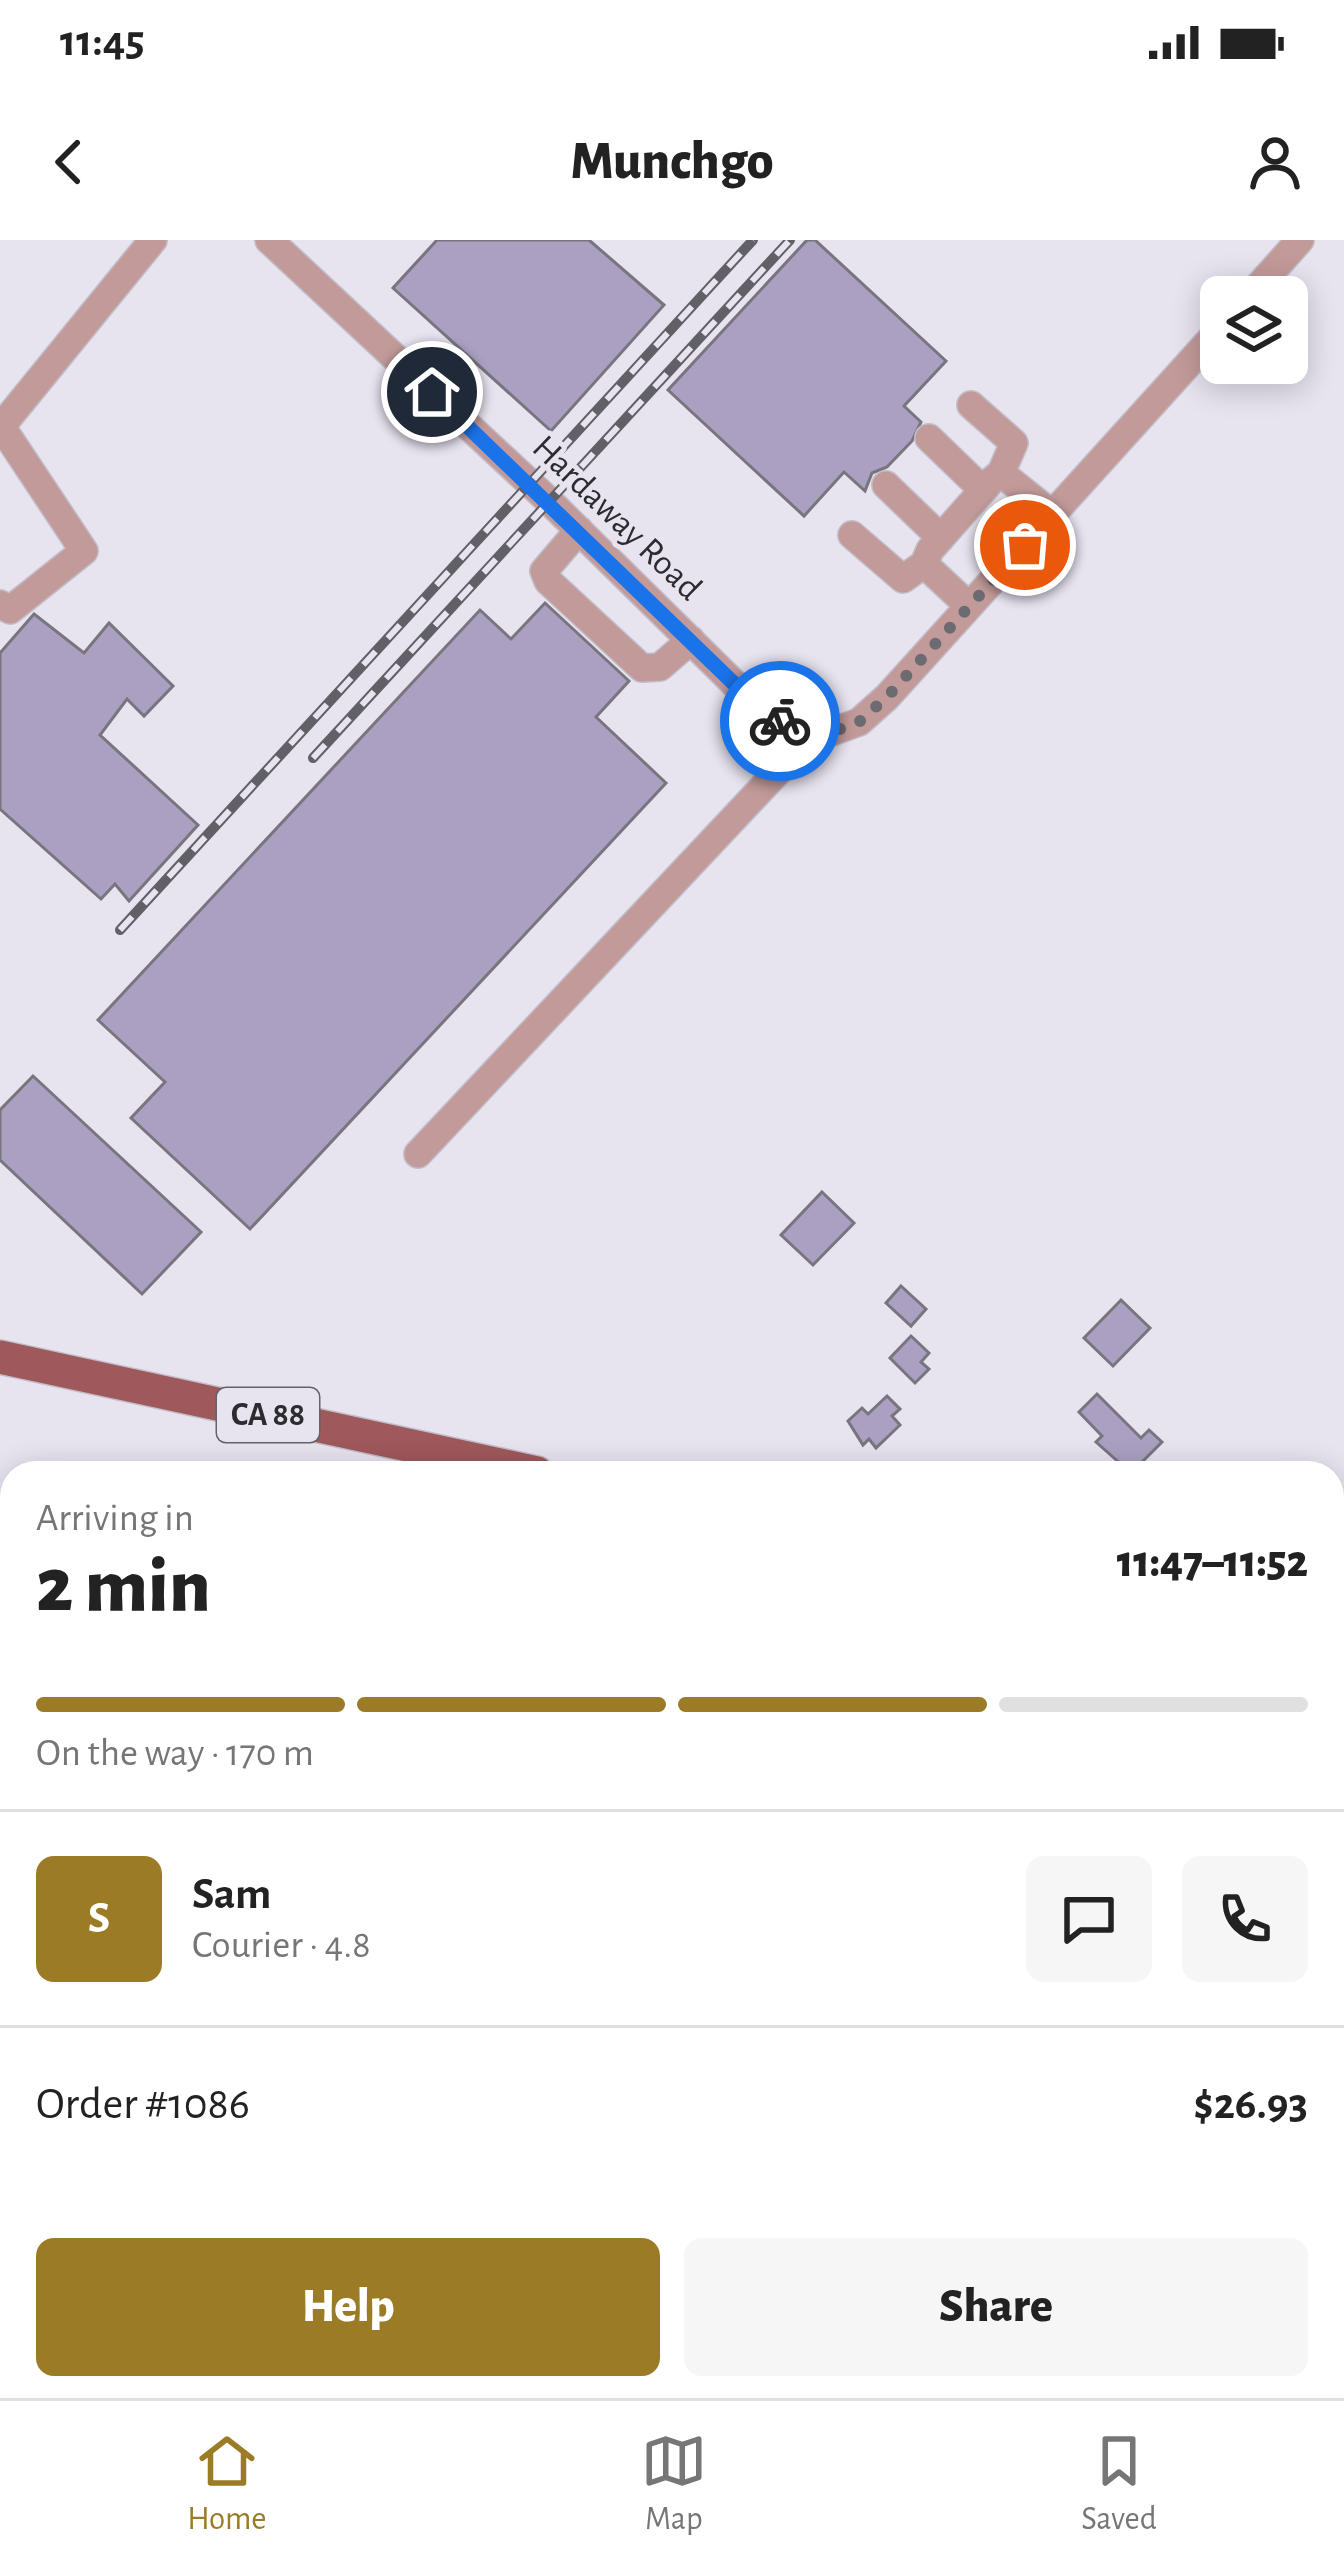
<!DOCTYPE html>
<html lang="en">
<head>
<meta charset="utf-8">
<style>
  body { margin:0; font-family:"Alegreya Sans",sans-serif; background:#f6f6f6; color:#222; height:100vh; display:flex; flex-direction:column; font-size:45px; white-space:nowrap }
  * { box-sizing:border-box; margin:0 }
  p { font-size:39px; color:#767676 }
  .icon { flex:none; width:66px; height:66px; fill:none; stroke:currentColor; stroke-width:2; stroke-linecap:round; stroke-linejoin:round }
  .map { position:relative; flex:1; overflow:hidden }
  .sheet { position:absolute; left:0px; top:1221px; width:1344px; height:939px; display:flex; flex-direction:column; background:#fff; border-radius:36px 36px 0 0; box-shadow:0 6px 30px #0003 }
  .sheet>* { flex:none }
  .controls { position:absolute; left:1200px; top:36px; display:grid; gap:24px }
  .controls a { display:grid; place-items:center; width:108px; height:108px; border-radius:18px; background:#fff; box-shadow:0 6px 30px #0003; font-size:60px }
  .pin { position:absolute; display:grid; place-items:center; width:102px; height:102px; color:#fff; margin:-51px; border:6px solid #fff; border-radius:50%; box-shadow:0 3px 12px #0007 }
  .courier { position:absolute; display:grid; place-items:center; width:120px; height:120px; margin:-60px; border:9px solid #1a73e8; border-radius:50%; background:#fff; color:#222; box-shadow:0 3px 15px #0007 }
  .overview em { font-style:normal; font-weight:800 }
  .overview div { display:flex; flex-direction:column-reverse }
  .overview { display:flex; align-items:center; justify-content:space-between; height:204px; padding:0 36px }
  h1 { font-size:78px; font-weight:800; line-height:90px }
  .bar { display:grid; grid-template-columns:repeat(4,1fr); gap:18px 12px; align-content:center; height:144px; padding:0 36px }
  .bar i { height:15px; border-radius:9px; background:#e0e0e0 }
  .bar .active { background:#9b7b25 }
  .bar p { grid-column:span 4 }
  .line { display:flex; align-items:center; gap:30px; padding:0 36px; border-top:3px solid #e0e0e0 }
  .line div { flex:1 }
  .round { display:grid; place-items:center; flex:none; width:126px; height:126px; border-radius:18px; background:#f6f6f6 }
  .cta { display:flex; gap:24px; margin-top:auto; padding:24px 36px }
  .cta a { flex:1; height:138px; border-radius:18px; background:#9b7b25; color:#fff; font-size:48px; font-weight:800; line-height:138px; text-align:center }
  .cta a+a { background:#f6f6f6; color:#222 }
  .status { display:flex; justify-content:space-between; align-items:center; height:84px; padding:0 60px; background:#fff; direction:ltr }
  .status svg { height:33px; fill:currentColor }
  header { display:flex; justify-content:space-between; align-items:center; height:156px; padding:0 36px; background:#fff; font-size:54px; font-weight:800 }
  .menu { display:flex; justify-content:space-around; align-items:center; height:168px; border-top:3px solid #e0e0e0; background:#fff; font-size:33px; color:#767676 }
  .menu a { display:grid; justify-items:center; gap:6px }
  .menu .active { color:#9b7b25 }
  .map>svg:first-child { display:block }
  .building { fill:#aba0c1; stroke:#78757f; stroke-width:3 }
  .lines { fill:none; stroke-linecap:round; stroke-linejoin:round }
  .minor-casing { stroke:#c2bec9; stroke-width:30 }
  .major-casing { stroke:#c2bec9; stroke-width:36 }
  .minor { stroke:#c39a9a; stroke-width:27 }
  .major { stroke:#9f585c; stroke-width:33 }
  .rail-casing { stroke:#616066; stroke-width:10 }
  .rail { stroke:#e7e3ef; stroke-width:6; stroke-dasharray:18; stroke-linecap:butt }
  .done { stroke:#6d6b72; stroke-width:12; stroke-dasharray:0 21.6 }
  .route { stroke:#1a73e8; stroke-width:15 }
  .labels { text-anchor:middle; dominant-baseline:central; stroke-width:10; stroke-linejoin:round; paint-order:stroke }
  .shield { fill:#e7e3ef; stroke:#646269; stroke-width:3 }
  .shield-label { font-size:33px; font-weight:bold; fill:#2c2b2f }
  .street-label { font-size:36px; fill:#2c2b2f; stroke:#e7e3ef }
</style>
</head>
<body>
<div class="status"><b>11:45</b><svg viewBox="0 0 49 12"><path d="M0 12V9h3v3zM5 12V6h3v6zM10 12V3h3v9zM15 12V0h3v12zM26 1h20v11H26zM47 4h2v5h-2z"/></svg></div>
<header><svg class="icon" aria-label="back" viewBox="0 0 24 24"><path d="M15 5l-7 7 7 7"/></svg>Munchgo<svg class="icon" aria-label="person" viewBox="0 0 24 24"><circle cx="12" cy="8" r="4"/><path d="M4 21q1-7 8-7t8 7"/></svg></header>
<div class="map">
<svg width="1344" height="2158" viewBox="0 0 1344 2158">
  <rect width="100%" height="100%" fill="#e7e3ef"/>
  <path class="building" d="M437,0H589L664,65L551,191L393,48Z
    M807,0H815L946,121L904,166L921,182L912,201L887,227L872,233L865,251L844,232L804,276L668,150Z
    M545,363L629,441L596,477L666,543L250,989L131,878L165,842L98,780L480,370L511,399Z
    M34,374L84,413L109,383L173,446L144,476L127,459L100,495L198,585L129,661L115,644L101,659L0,569V413Z
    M33,836L201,992L142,1054L0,920V870Z
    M822,952L854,983L813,1025L781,995Z
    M901,1046L926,1069L911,1086L886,1063Z
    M1121,1060L1150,1088L1113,1126L1084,1098Z
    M911,1096L929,1113L921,1122L929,1129L915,1143L890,1118Z
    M1097,1154L1141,1198L1149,1190L1162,1202L1131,1233L1096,1202L1102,1196L1079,1172Z
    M887,1156L900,1169L892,1176L900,1185L876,1208L869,1199L863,1205L848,1181L862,1168L868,1174Z"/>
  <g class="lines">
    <g class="minor-casing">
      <path id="minor" d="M269,0L549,261L751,460L784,484L818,497L859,482L887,457L1221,88
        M1249,57L1300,0
        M971,165L1014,203L1001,233
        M0,188L153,0
        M929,198L983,250
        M886,245L941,298
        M579,290L544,331L548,341L642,428L660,427L691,400
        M852,295L903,339L924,324
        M0,364L10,370L84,311L1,186
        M969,366L924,324L930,310L991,241L1001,233L1052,274
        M418,914L782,527L808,493"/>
    </g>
    <g class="major-casing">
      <path id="major" d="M0,1117L537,1233
        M1332,1475L1344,1480"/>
    </g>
    <use href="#minor" class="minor"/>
    <use href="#major" class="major"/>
    <g class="rail-casing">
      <path id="rail" d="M313,518L790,0
        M120,690L753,0"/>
    </g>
    <use href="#rail" class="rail"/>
  </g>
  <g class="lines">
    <path class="done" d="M780,481L818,497L859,482L887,457L1025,305"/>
    <path class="route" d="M432,152L751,460L780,481"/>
  </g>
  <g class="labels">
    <rect class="shield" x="217" y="1148" width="102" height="54" rx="9"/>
    <g class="shield-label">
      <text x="268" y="1175">CA 88</text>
    </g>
    <g class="street-label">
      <text transform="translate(617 278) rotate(44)">Hardaway Road</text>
    </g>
  </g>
</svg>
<div class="controls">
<a><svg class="icon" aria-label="layers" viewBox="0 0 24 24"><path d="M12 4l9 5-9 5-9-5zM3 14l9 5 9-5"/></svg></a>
</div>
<div class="pin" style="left:1025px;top:305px;background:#ea580c"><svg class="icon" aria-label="bag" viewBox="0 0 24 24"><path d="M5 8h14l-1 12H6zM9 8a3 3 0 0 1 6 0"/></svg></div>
<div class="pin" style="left:432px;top:152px;background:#1f2937"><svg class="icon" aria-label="home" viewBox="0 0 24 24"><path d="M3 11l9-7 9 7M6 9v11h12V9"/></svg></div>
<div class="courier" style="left:780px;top:481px"><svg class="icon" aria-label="bike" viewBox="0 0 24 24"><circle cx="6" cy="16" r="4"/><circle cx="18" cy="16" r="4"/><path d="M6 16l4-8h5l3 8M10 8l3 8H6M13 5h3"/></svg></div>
<section class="sheet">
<div class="overview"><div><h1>2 min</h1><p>Arriving in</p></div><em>11:47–11:52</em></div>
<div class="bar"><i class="active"></i><i class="active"></i><i class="active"></i><i></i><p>On the way · 170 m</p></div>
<div class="line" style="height:216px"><b class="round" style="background:#9b7b25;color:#fff">S</b><div><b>Sam</b><p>Courier · 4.8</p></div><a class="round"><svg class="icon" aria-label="chat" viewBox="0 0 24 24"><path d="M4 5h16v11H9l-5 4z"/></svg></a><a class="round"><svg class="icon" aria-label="phone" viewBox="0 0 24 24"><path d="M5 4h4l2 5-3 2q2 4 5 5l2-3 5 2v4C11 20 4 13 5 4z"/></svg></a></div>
<div class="line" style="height:156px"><div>Order #1086</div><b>$26.93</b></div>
<div class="cta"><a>Help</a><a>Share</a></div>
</section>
</div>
<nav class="menu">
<a class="active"><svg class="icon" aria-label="home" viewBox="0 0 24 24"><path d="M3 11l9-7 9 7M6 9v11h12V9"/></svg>Home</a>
<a><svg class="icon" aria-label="map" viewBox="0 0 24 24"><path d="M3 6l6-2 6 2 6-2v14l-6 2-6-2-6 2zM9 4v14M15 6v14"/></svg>Map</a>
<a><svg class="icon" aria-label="saved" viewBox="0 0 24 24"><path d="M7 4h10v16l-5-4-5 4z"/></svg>Saved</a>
</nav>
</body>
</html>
